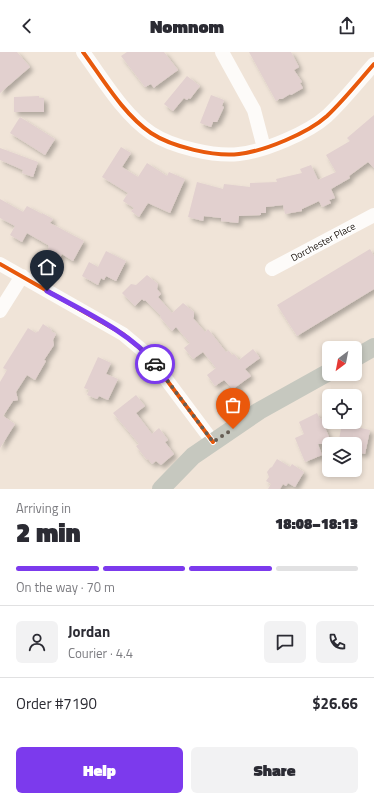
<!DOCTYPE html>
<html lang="en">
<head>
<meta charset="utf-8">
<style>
  body { margin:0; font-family:"Titillium Web",sans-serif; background:#f2f2f3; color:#2b2b33; height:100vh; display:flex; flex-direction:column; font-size:15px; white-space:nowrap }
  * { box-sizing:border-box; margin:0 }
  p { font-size:13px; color:#7c7c81 }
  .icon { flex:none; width:22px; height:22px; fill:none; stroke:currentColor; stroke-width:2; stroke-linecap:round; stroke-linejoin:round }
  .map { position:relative; height:437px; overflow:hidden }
  .side { display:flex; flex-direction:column; background:#fff; flex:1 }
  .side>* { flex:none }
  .needle { width:26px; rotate:212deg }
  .buttons { position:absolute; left:322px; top:289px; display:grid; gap:8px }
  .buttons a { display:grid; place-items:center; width:40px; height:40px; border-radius:6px; background:#fff; box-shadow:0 2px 6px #0003; font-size:20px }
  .pin { position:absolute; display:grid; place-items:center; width:34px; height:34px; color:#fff; margin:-41px -17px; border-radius:50% 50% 50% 0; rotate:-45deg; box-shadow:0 0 4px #0007 }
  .pin .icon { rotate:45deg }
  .courier { position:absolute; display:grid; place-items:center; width:40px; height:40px; margin:-20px; border:3px solid #7c3aed; border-radius:50%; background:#fff; color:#222; box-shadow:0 1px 5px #0007 }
  .headline em { font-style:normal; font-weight:800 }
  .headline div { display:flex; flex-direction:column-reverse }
  .headline { display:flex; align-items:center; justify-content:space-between; height:68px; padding:0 16px }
  h1 { font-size:26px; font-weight:800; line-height:30px }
  .bar { display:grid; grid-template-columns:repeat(4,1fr); gap:6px 4px; align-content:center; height:48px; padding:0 16px }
  .bar i { height:5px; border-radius:3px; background:#e1e1e2 }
  .bar .on { background:#7c3aed }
  .bar p { grid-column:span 4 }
  .line { display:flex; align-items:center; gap:10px; padding:0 16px; border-top:1px solid #e1e1e2 }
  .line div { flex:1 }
  .round { display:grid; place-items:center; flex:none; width:42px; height:42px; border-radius:6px; background:#f2f2f3 }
  .action { display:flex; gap:8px; margin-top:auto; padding:8px 16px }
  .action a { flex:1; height:46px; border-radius:6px; background:#7c3aed; color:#fff; font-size:16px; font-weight:800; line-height:46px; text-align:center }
  .action a+a { background:#f2f2f3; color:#2b2b33 }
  header { display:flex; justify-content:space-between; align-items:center; height:52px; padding:0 16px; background:#fff; font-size:18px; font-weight:800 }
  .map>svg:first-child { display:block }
  .building { fill:#e2d0cf; filter:url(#shadow) }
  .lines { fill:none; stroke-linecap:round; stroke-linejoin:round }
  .minor { stroke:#fdfbf9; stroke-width:14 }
  .major { stroke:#c6c8bf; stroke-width:18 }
  .cycleway-casing { stroke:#fff; stroke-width:6 }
  .cycleway { stroke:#e8590c; stroke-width:4 }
  .done { stroke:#665d54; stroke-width:4; stroke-dasharray:0 7.2 }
  .route { stroke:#7c3aed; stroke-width:5 }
  .labels { text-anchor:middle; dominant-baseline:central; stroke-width:3; stroke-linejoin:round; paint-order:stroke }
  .street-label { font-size:10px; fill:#1c140d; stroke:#fff }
</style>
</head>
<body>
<header><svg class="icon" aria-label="back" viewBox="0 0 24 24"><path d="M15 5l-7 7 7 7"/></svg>Nomnom<svg class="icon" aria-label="share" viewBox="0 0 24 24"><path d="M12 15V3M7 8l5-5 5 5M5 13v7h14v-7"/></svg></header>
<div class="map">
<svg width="374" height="437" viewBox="0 0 374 437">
  <defs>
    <filter id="shadow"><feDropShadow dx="3.5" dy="3.5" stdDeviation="2" flood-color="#0004"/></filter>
  </defs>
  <rect width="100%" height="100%" fill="#f0e4d8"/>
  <path class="building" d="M0,0H17L30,15L0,41Z
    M127,0H164L178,18L156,34L154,36L151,32L145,35L121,4Z
    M249,0H291L299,15L294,18L302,30L300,31L303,36L291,43L290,42L282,47H279L276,49Z
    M187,24L200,34L190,47L189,46L187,48L184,46L173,59L164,52Z
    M211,43L224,48L222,54L224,55L217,70H213L211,75L200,71Z
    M39,44V46H44V60H14V45Z
    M374,63V116L368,110L349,124L350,126L331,137L335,146L329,148L331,151L322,155L319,149L302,157V159L285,162L283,153L266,155V161H261V163L239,164L238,171L221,169V166L204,164L203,169L188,165L197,130L223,137L224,132L250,135V131L277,130L276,127L302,121L300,117L311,113L318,128L336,120L326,103L350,89L347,86Z
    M20,65L55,87L45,103L10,81Z
    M121,95L131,101L122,115L138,125L147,111L167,124L169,120L185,127L170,161L148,151L139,165L131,159L134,156L123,149L128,141L102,125Z
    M0,96L38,110L33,125L22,121L23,118L0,108Z
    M0,147L23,160L27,154L42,162V161L53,167L50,171L84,189L73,209L62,202L56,213L43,206L49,195L48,193L27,181L22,190L10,183L15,174L0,166Z
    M370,197L374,204V237L297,284L277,253Z
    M106,199L126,209L116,229L106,224L104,228L101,226L98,233L82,224L89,210L98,215Z
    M147,223L158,232L157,237L161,242L158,245L172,261L183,251L194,260V265L193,266L205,280L208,277L226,300L229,299L232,303L234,302L239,308L253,297L260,306L245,317L251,324L233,337L224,328L215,334L207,323L216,316L203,300L193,307L184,296L190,291L176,275L172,279L160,265L161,264L145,248L144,249L142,247L135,254L122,241L131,232L136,233Z
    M43,272L52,278L51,279L56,282L53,288L54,293L44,308L46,309L35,328L27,323L16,340L18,348L13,349L3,364L15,372L0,396V330L7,318L3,316L28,276L36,281L37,279L38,280Z
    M98,305L111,311L106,322L118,327L108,348L99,344L97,347L87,343L89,338L84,336Z
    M136,343L145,354L136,361L152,382L159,376L168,388L165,390L174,402L161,413L156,409L152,412L148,407L147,408L136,394L139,392L113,361Z
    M317,361L320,367L321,366L332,392H318L322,403L305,410L295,386L304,382L299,370Z
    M342,372L370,378L365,402L355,400V392H338Z
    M277,407L290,415L292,412L304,420L295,435L288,431L286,434L283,432L280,437H268L271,432L266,429L269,425L267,420L270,416L272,415Z"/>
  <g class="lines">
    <path class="minor" d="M83,0C103,27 123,62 151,81C172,95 215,105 239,102C265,99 308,81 327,64C344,48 359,29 374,12
      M222,0L254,58L264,96
      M0,212L123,282L148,303L213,390
      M272,217L374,163
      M0,259L22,224"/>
    <path class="major" d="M355,306L374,295
      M161,437L193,404L259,359L329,320"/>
    <g class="cycleway-casing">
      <path id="cycleway" d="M83,0C103,27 123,62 151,81C172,95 215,105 239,102C265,99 308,81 327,64C344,48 359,29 374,12
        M0,212L123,282L148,303L213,390"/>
    </g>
    <use href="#cycleway" class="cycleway"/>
  </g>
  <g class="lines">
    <path class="done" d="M155,312L213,390L233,377"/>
    <path class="route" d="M47,239C81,258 132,281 155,312"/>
  </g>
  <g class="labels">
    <g class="street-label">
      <text transform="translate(323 190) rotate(-28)">Dorchester Place</text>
    </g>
  </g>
</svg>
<div class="buttons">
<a><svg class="needle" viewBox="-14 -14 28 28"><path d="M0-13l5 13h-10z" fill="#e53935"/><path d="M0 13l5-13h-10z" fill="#7c7c81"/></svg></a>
<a><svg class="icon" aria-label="locate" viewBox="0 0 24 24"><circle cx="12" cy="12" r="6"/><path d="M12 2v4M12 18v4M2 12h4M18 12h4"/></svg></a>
<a><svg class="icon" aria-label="layers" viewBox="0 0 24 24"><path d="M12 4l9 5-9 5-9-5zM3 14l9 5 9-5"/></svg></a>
</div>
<div class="pin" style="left:233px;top:377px;background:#ea580c"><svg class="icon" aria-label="bag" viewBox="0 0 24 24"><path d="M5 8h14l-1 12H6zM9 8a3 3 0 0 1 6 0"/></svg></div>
<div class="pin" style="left:47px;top:239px;background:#1f2937"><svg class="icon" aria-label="home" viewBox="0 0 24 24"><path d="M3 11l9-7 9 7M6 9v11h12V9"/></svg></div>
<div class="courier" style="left:155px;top:312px"><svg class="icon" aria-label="car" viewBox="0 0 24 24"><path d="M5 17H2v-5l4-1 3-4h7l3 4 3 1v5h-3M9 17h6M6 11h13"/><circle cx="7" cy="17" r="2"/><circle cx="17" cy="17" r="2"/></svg></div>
</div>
<section class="side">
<div class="headline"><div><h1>2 min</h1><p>Arriving in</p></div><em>18:08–18:13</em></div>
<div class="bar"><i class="on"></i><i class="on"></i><i class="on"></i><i></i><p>On the way · 70 m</p></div>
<div class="line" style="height:72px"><a class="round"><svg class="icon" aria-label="person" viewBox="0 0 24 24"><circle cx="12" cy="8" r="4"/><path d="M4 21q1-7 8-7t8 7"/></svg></a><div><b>Jordan</b><p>Courier · 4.4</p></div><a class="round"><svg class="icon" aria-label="chat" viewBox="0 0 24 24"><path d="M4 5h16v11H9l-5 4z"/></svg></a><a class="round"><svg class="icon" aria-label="phone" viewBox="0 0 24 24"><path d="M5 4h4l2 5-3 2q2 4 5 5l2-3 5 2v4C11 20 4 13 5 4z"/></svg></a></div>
<div class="line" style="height:52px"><div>Order #7190</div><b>$26.66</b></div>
<div class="action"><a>Help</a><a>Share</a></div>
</section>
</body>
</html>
